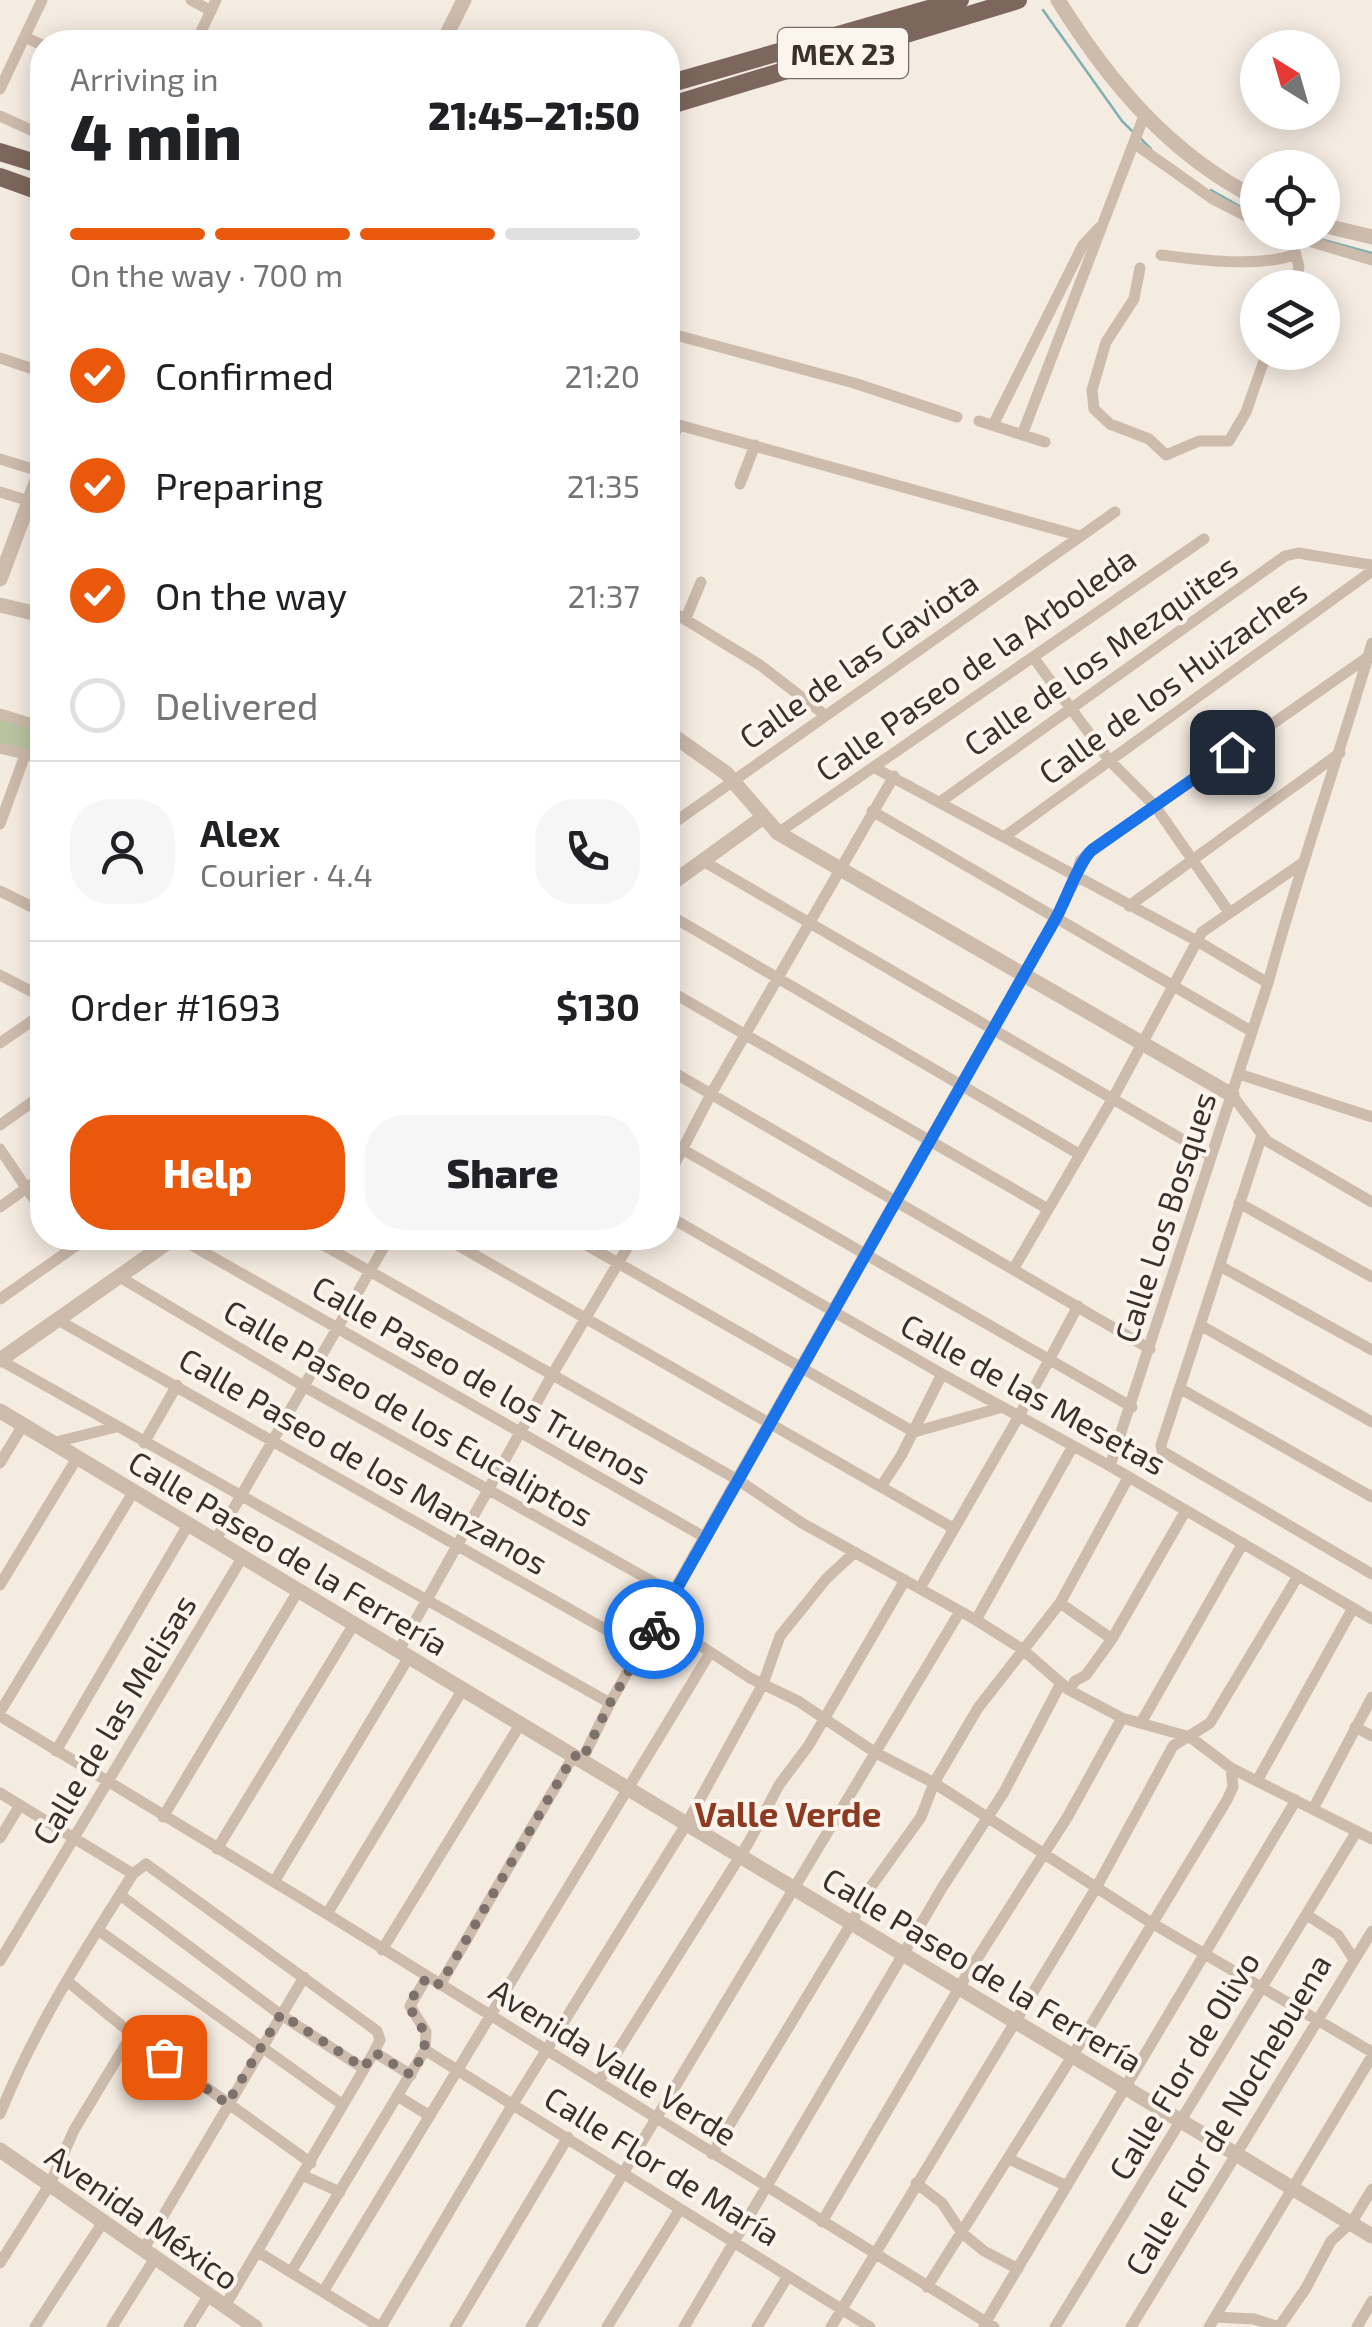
<!DOCTYPE html>
<html lang="en">
<head>
<meta charset="utf-8">
<style>
  body { margin:0; font-family:"Exo 2",sans-serif; background:#f6f6f6; color:#202124; height:100vh; display:flex; flex-direction:column; font-size:38px; white-space:nowrap }
  * { box-sizing:border-box; margin:0 }
  p { font-size:32px; color:#757577 }
  .icon { flex:none; width:55px; height:55px; fill:none; stroke:currentColor; stroke-width:2; stroke-linecap:round; stroke-linejoin:round }
  .map { position:relative; flex:1; overflow:hidden }
  .drawer { position:absolute; left:30px; top:30px; width:650px; height:1220px; display:flex; flex-direction:column; background:#fff; border-radius:40px; box-shadow:0 5px 25px #0003 }
  .drawer>* { flex:none }
  .needle { width:65px; rotate:323deg }
  .tools { position:absolute; left:1240px; top:30px; display:grid; gap:20px }
  .tools a { display:grid; place-items:center; width:100px; height:100px; border-radius:50%; background:#fff; box-shadow:0 5px 25px #0003; font-size:50px }
  .pin { position:absolute; display:grid; place-items:center; width:85px; height:85px; color:#fff; margin:-42px; border-radius:20px; box-shadow:0 5px 15px #0006 }
  .courier { position:absolute; display:grid; place-items:center; width:100px; height:100px; margin:-50px; border:8px solid #1a73e8; border-radius:50%; background:#fff; color:#222; box-shadow:0 2px 12px #0007 }
  .head em { font-style:normal; font-weight:800 }
  .head div { display:flex; flex-direction:column-reverse }
  .head { display:flex; align-items:center; justify-content:space-between; height:170px; padding:0 40px }
  h1 { font-size:65px; font-weight:800; line-height:75px }
  .bar { display:grid; grid-template-columns:repeat(4,1fr); gap:15px 10px; align-content:center; height:120px; padding:0 40px }
  .bar i { height:12px; border-radius:8px; background:#e0e0e0 }
  .bar .on { background:#ea580c }
  .bar p { grid-column:span 4 }
  .line { display:flex; align-items:center; gap:25px; padding:0 40px; border-top:2px solid #e0e0e0 }
  .line div { flex:1 }
  .round { display:grid; place-items:center; flex:none; width:105px; height:105px; border-radius:40px; background:#f6f6f6 }
  ol { padding:0 40px; list-style:none }
  li { display:flex; align-items:center; gap:30px; height:110px }
  li p { margin-inline-start:auto }
  li .icon { padding:10px; border-radius:50%; background:#ea580c; color:#fff; stroke-width:4 }
  li:last-child { color:#757577 }
  li i { width:55px; height:55px; border:5px solid #e0e0e0; border-radius:50% }
  .action { display:flex; gap:20px; margin-top:auto; padding:20px 40px }
  .action a { flex:1; height:115px; border-radius:40px; background:#ea580c; color:#fff; font-size:40px; font-weight:800; line-height:115px; text-align:center }
  .action a+a { background:#f6f6f6; color:#202124 }
  .map>svg:first-child { display:block }
  .park { fill:#b8c4a0 }
  .lines { fill:none; stroke-linecap:round; stroke-linejoin:round }
  .stream { stroke:#7fb0b2; stroke-width:2.5 }
  .minor { stroke:#cdbbac; stroke-width:11 }
  .tertiary { stroke:#cdbbac; stroke-width:15 }
  .primary { stroke:#7d675c; stroke-width:18 }
  .done { stroke:#7c716b; stroke-width:10; stroke-dasharray:0 18 }
  .route { stroke:#1a73e8; stroke-width:12 }
  .labels { text-anchor:middle; dominant-baseline:central; stroke-width:8; stroke-linejoin:round; paint-order:stroke }
  .shield { fill:#fbf5ee; stroke:#756b66; stroke-width:2.5 }
  .shield-label { font-size:30px; font-weight:bold; fill:#3b302b }
  .street-label { font-size:32px; fill:#3b302b; stroke:#fbf5ee }
  .neighbourhood-label { font-size:35px; font-weight:bold; fill:#8c3b22; stroke:#fbf5ee }
</style>
</head>
<body>
<div class="map">
<svg width="1372" height="2327" viewBox="0 0 1372 2327">
  <rect width="100%" height="100%" fill="#f4ebe1"/>
  <path class="park" d="M0,714L42,727V757L0,747Z"/>
  <g class="lines">
    <path class="stream" d="M1043,10L1122,121L1133,132
      M1139,137L1151,149
      M1211,190L1243,208
      M1320,239L1372,253"/>
    <path class="minor" d="M191,0L211,11
      M25,37L42,45
      M196,42L216,0
      M0,89L42,0
      M0,116L42,135
      M1135,144L1213,199L1258,222
      M1279,232L1372,260
      M1294,248L1299,267L1294,288
      M1161,255C1199,260 1260,268 1296,254
      M1140,268L1134,299L1106,342L1092,390L1094,409L1110,424L1149,439L1166,455L1199,441H1229L1246,412L1267,352
      M668,333L854,383L957,417
      M0,358L42,372
      M979,421L1045,442
      M668,422L1080,536
      M993,425L1083,245L1100,227
      M1022,435L1144,116
      M668,453L678,425
      M0,459L42,472
      M740,484L755,445
      M0,492L42,505
      M668,609L760,665L825,715
      M686,618L701,582
      M1033,657L1109,760L1155,806L1229,912
      M0,714L42,727
      M0,748L42,758
      M875,768L1197,941L1268,983
      M940,802L1285,556L1298,553L1372,565
      M872,811L1251,1031
      M0,824L25,755
      M668,827L1115,512
      M778,833L1204,539
      M1004,837L1372,571
      M703,861L1211,1156
      M0,891L42,912
      M1129,906L1340,753
      M668,914L1079,1154
      M0,975L42,997
      M668,990L1048,1209
      M0,1043L42,1014
      M668,1069L1150,1349
      M1239,1074L1372,1117
      M1232,1095L1267,1141L1372,1202
      M0,1125L42,1095
      M1262,1135L1161,1445L1162,1451L1372,1574
      M668,1141L1132,1407
      M0,1149L42,1211
      M668,1177L711,1094L894,776
      M1239,1203L1372,1277
      M0,1207L42,1177
      M668,1216L942,1374L1110,1466L1372,1619
      M61,1238L69,1250
      M179,1238L706,1538
      M311,1238L738,1480L802,1523L976,1620L1022,1649L1069,1690L1122,1718L1190,1737L1231,1768L1372,1839
      M445,1238L953,1528
      M574,1238L914,1432L1003,1407
      M1220,1266L1372,1350
      M1014,1268L1113,1098L1202,932L1304,862
      M118,1276L305,1387L673,1593
      M0,1299L87,1238
      M58,1320L642,1650
      M1200,1325L1372,1422
      M0,1360L610,1703
      M1181,1389L1372,1497
      M52,1443L116,1427
      M144,1443L177,1385
      M0,1463L23,1425
      M1110,1466L1268,983C1299,869 1339,757 1372,643
      M882,1485L901,1456L942,1374
      M215,1541L389,1238
      M0,1585L77,1458
      M920,1588L1019,1416L1078,1306
      M1060,1603L1112,1639
      M660,1619L750,1678L798,1701L876,1753L934,1783L1150,1922L1372,2052
      M976,1620L1073,1446
      M399,1650L552,1375L633,1238
      M1069,1690L1075,1681L1086,1675L1112,1639L1186,1510
      M0,1712L134,1491
      M0,1716L327,1914L994,2327
      M1142,1721L1243,1543
      M1355,1727L1372,1736
      M56,1751L188,1525
      M582,1760L610,1703L1056,917L1077,877L1080,861L1092,850L1368,657
      M1257,1781L1353,1608
      M0,1793L133,1874
      M1313,1809L1372,1697
      M163,1817L298,1591
      M0,1838L20,1805
      M217,1849L354,1624
      M274,1882L409,1657
      M120,1895L281,2015L364,2069
      M327,1914L463,1689
      M1307,1915L1338,1935L1353,1958
      M98,1930L343,2105
      M382,1950L521,1723
      M0,1961L242,1558
      M67,1981L132,2034L311,2163
      M440,1985L574,1755
      M425,2050L870,2327
      M374,2052L411,2075
      M599,2081L749,1842L779,1785L809,1745L905,1580
      M399,2097L430,2116
      M0,2114C34,2029 84,1951 133,1874L146,1864L377,2031L380,2040L374,2052L225,2306
      M712,2154L852,1922L870,1888L921,1817L934,1783L978,1708L1060,1603L1128,1478
      M1009,2159L1067,2186
      M302,2175L340,2192
      M916,2183L942,2203L962,2233L984,2251L1018,2269
      M822,2222L966,1976L1068,1816L1122,1718
      M143,2250L304,1977
      M258,2252L380,2327
      M0,2263L50,2184L74,2130L132,2034
      M291,2272L425,2050L426,2032L410,2006L427,1977
      M927,2287L1073,2055L1227,1800L1233,1787L1231,1768
      M323,2292L710,1653
      M1215,2317L1254,2319L1279,2327
      M984,2325L1296,1800
      M35,2327L103,2222
      M112,2327L155,2258
      M189,2327L209,2295
      M381,2327L513,2104L687,1823L763,1684L780,1636L826,1579L855,1552
      M455,2327L568,2137
      M531,2327L959,1613
      M607,2327L680,2209
      M684,2327L942,1888L1004,1792L1061,1683
      M757,2327L788,2276
      M831,2327L1096,1888L1173,1746L1210,1723L1298,1576
      M1055,2327L1357,1831
      M1131,2327L1372,1931
      M1209,2327L1372,2056
      M1279,2327L1306,2288L1331,2241L1352,2222L1372,2189
      M1357,2327L1372,2301"/>
    <path class="tertiary" d="M1058,0C1109,82 1170,155 1258,199
      M443,42L464,0
      M1322,225L1372,237
      M0,579L42,467
      M0,605L42,615
      M668,732L726,773L778,833L1232,1095
      M668,886L762,818
      M0,1360L174,1238
      M0,1411L1372,2236
      M0,2150L255,2327"/>
    <path class="primary" d="M668,84L960,0
      M668,106L1018,0
      M0,152L42,165
      M0,177L42,192"/>
  </g>
  <g class="lines">
    <path class="done" d="M164,2057L227,2104L281,2014L364,2068L374,2052L411,2075C422,2056 432,2042 418,2021C416,2018 411,2011 410,2007C410,1997 422,1985 427,1977L440,1985L574,1755L582,1760L610,1703L654,1629"/>
    <path class="route" d="M654,1629L1056,918C1066,900 1079,861 1092,850L1232,752"/>
  </g>
  <g class="labels">
    <rect class="shield" x="778" y="28" width="130" height="50" rx="8"/>
    <g class="shield-label">
      <text x="843" y="53">MEX 23</text>
    </g>
    <g class="street-label">
      <text transform="translate(1100 654) rotate(-35)">Calle de los Mezquites</text>
      <text transform="translate(858 659) rotate(-35)">Calle de las Gaviota</text>
      <text transform="translate(975 663) rotate(-35)">Calle Paseo de la Arboleda</text>
      <text transform="translate(1172 681) rotate(-36)">Calle de los Huizaches</text>
      <text transform="translate(1164 1217) rotate(-72)">Calle Los Bosques</text>
      <text transform="translate(482 1379) rotate(30)">Calle Paseo de los Truenos</text>
      <text transform="translate(1034 1393) rotate(29)">Calle de las Mesetas</text>
      <text transform="translate(409 1412) rotate(30)">Calle Paseo de los Eucaliptos</text>
      <text transform="translate(364 1460) rotate(30)">Calle Paseo de los Manzanos</text>
      <text transform="translate(289 1552) rotate(31)">Calle Paseo de la Ferrería</text>
      <text transform="translate(113 1719) rotate(-59)">Calle de las Melisas</text>
      <text transform="translate(983 1969) rotate(31)">Calle Paseo de la Ferrería</text>
      <text transform="translate(614 2061) rotate(32)">Avenida Valle Verde</text>
      <text transform="translate(1183 2065) rotate(-59)">Calle Flor de Olivo</text>
      <text transform="translate(1227 2114) rotate(-59)">Calle Flor de Nochebuena</text>
      <text transform="translate(663 2165) rotate(32)">Calle Flor de María</text>
      <text transform="translate(143 2216) rotate(35)">Avenida México</text>
    </g>
    <g class="neighbourhood-label">
      <text x="788" y="1813">Valle Verde</text>
    </g>
  </g>
</svg>
<div class="tools">
<a><svg class="needle" viewBox="-14 -14 28 28"><path d="M0-13l5 13h-10z" fill="#e53935"/><path d="M0 13l5-13h-10z" fill="#757577"/></svg></a>
<a><svg class="icon" aria-label="locate" viewBox="0 0 24 24"><circle cx="12" cy="12" r="6"/><path d="M12 2v4M12 18v4M2 12h4M18 12h4"/></svg></a>
<a><svg class="icon" aria-label="layers" viewBox="0 0 24 24"><path d="M12 4l9 5-9 5-9-5zM3 14l9 5 9-5"/></svg></a>
</div>
<div class="pin" style="left:164px;top:2057px;background:#ea580c"><svg class="icon" aria-label="bag" viewBox="0 0 24 24"><path d="M5 8h14l-1 12H6zM9 8a3 3 0 0 1 6 0"/></svg></div>
<div class="pin" style="left:1232px;top:752px;background:#1f2937"><svg class="icon" aria-label="home" viewBox="0 0 24 24"><path d="M3 11l9-7 9 7M6 9v11h12V9"/></svg></div>
<div class="courier" style="left:654px;top:1629px"><svg class="icon" aria-label="bike" viewBox="0 0 24 24"><circle cx="6" cy="16" r="4"/><circle cx="18" cy="16" r="4"/><path d="M6 16l4-8h5l3 8M10 8l3 8H6M13 5h3"/></svg></div>
<section class="drawer">
<div class="head"><div><h1>4 min</h1><p>Arriving in</p></div><em>21:45–21:50</em></div>
<div class="bar"><i class="on"></i><i class="on"></i><i class="on"></i><i></i><p>On the way · 700 m</p></div>
<ol>
<li><svg class="icon" aria-label="check" viewBox="0 0 24 24"><path d="M5 12l5 5 9-10"/></svg>Confirmed<p>21:20</p></li>
<li><svg class="icon" aria-label="check" viewBox="0 0 24 24"><path d="M5 12l5 5 9-10"/></svg>Preparing<p>21:35</p></li>
<li><svg class="icon" aria-label="check" viewBox="0 0 24 24"><path d="M5 12l5 5 9-10"/></svg>On the way<p>21:37</p></li>
<li><i></i>Delivered</li>
</ol>
<div class="line" style="height:180px"><a class="round"><svg class="icon" aria-label="person" viewBox="0 0 24 24"><circle cx="12" cy="8" r="4"/><path d="M4 21q1-7 8-7t8 7"/></svg></a><div><b>Alex</b><p>Courier · 4.4</p></div><a class="round"><svg class="icon" aria-label="phone" viewBox="0 0 24 24"><path d="M5 4h4l2 5-3 2q2 4 5 5l2-3 5 2v4C11 20 4 13 5 4z"/></svg></a></div>
<div class="line" style="height:130px"><div>Order #1693</div><b>$130</b></div>
<div class="action"><a>Help</a><a>Share</a></div>
</section>
</div>
</body>
</html>
